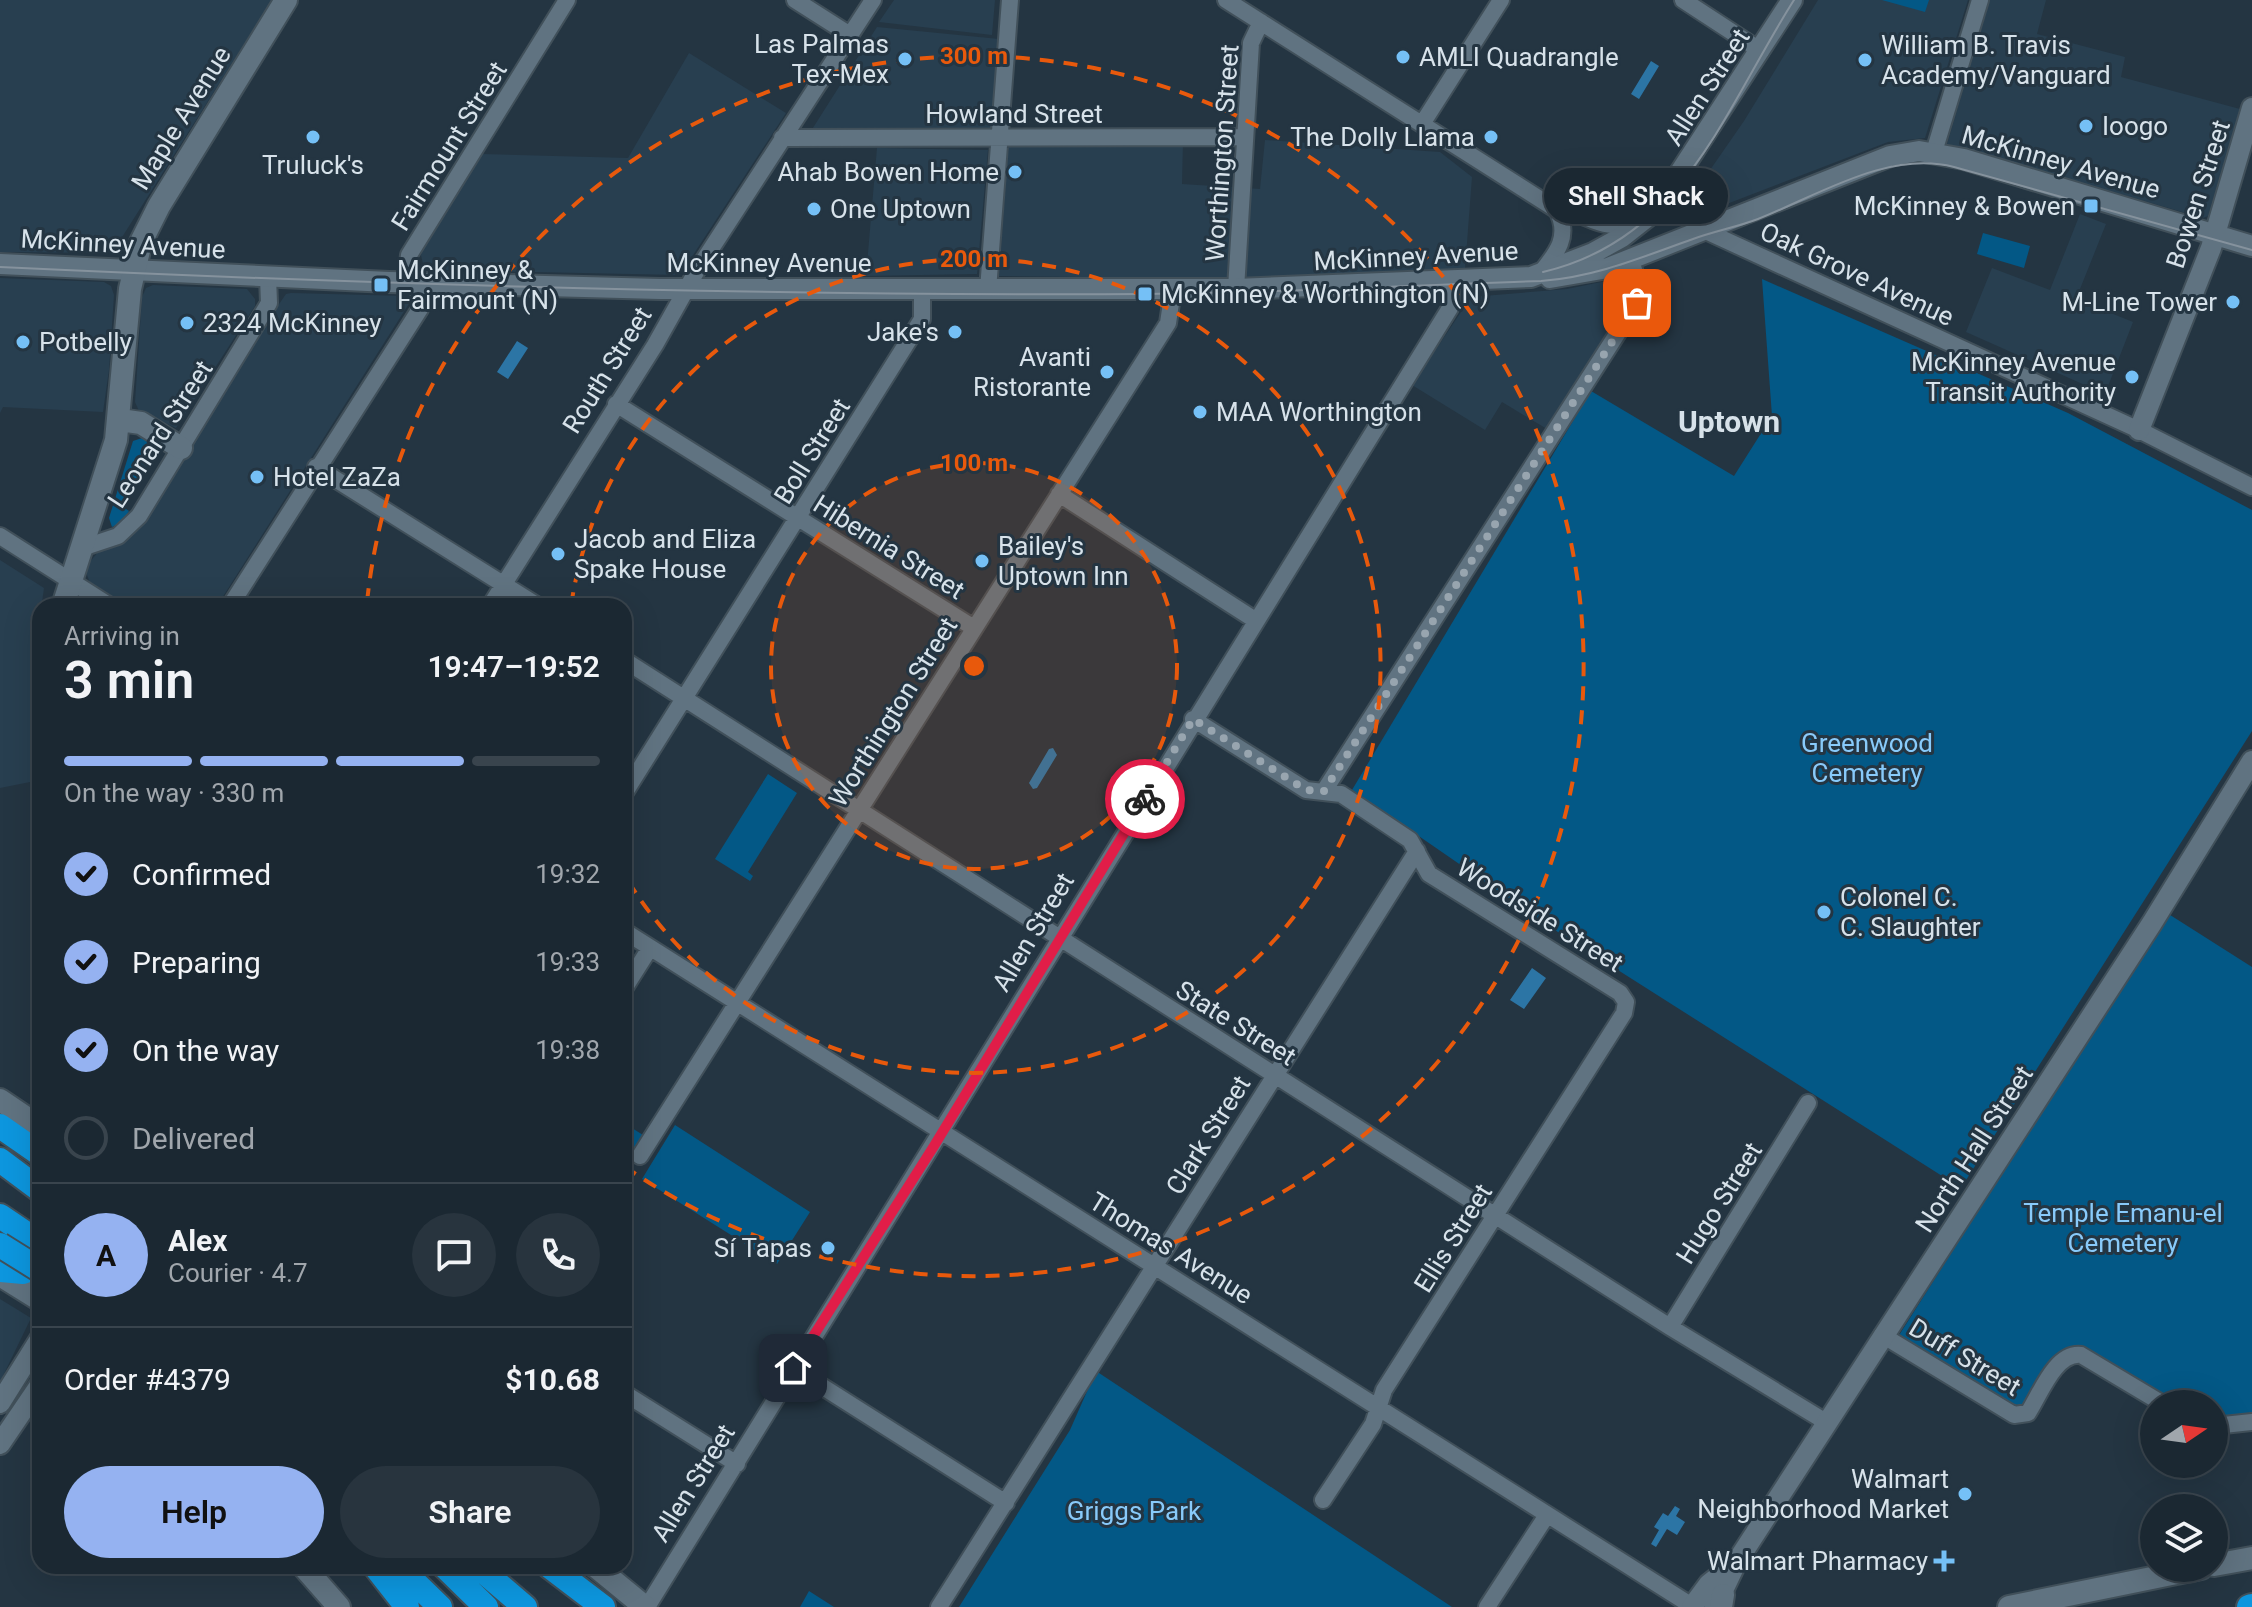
<!DOCTYPE html>
<html lang="en">
<head>
<meta charset="utf-8">
<style>
  body { margin:0; font-family:Roboto,sans-serif; background:#28343e; color:#f1f3f6; height:100vh; display:flex; flex-direction:column; font-size:30px; white-space:nowrap }
  * { box-sizing:border-box; margin:0 }
  p { font-size:26px; color:#a0a6ac }
  .icon { flex:none; width:44px; height:44px; fill:none; stroke:currentColor; stroke-width:2; stroke-linecap:round; stroke-linejoin:round }
  .map { position:relative; flex:1; overflow:hidden }
  .drawer { position:absolute; left:32px; top:598px; width:600px; height:976px; display:flex; flex-direction:column; background:#1b2832; border-radius:24px; box-shadow:0 8px 32px #0002,0 0 0 2px #39444d }
  .drawer>* { flex:none }
  .needle { width:52px; rotate:77deg }
  .buttons { position:absolute; left:2140px; top:1390px; display:grid; gap:16px }
  .buttons a { display:grid; place-items:center; width:88px; height:88px; border-radius:50%; background:#1b2832; box-shadow:0 8px 32px #0002,0 0 0 2px #39444d; font-size:40px }
  .pin { position:absolute; display:grid; place-items:center; width:68px; height:68px; color:#fff; margin:-34px; border-radius:16px; box-shadow:0 4px 12px #0006 }
  .courier { position:absolute; display:grid; place-items:center; width:80px; height:80px; margin:-40px; border:6px solid #e11d48; border-radius:50%; background:#fff; color:#222; box-shadow:0 2px 10px #0007 }
  .bubble { position:absolute; height:56px; border-radius:28px; background:#1b2832; box-shadow:0 8px 32px #0002,0 0 0 2px #39444d; font-size:26px; font-weight:600; line-height:56px; text-align:center }
  .overview em { font-style:normal; font-weight:600 }
  .overview div { display:flex; flex-direction:column-reverse }
  .overview { display:flex; align-items:center; justify-content:space-between; height:136px; padding:0 32px }
  h1 { font-size:52px; font-weight:600; line-height:60px }
  .bar { display:grid; grid-template-columns:repeat(4,1fr); gap:12px 8px; align-content:center; height:96px; padding:0 32px }
  .bar i { height:10px; border-radius:6px; background:#39444d }
  .bar .current { background:#95b2f1 }
  .bar p { grid-column:span 4 }
  .line { display:flex; align-items:center; gap:20px; padding:0 32px; border-top:2px solid #39444d }
  .line div { flex:1 }
  .round { display:grid; place-items:center; flex:none; width:84px; height:84px; border-radius:42px; background:#28343e }
  ol { padding:0 32px; list-style:none }
  li { display:flex; align-items:center; gap:24px; height:88px }
  li p { margin-inline-start:auto }
  li .icon { padding:8px; border-radius:50%; background:#95b2f1; color:#111; stroke-width:4 }
  li:last-child { color:#a0a6ac }
  li i { width:44px; height:44px; border:4px solid #39444d; border-radius:50% }
  .cta { display:flex; gap:16px; margin-top:auto; padding:16px 32px }
  .cta a { flex:1; height:92px; border-radius:48px; background:#95b2f1; color:#111; font-size:32px; font-weight:600; line-height:92px; text-align:center }
  .cta a+a { background:#28343e; color:#f1f3f6 }
  .map>svg:first-child { display:block }
  .built { fill:#283f50 }
  .green { fill:#035886 }
  .water { fill:#2c75a5 }
  .lines { fill:none; stroke-linecap:round; stroke-linejoin:round }
  .minor-casing { stroke:#41505a; stroke-width:20 }
  .tertiary-casing { stroke:#41505a; stroke-width:24 }
  .secondary-casing { stroke:#41505a; stroke-width:26 }
  .motorway-casing { stroke:#41505a; stroke-width:28 }
  .minor { stroke:#607381; stroke-width:16 }
  .tertiary { stroke:#607381; stroke-width:20 }
  .secondary { stroke:#607381; stroke-width:22 }
  .motorway { stroke:#0d96de; stroke-width:24 }
  .tram { stroke:#85929d; stroke-width:2 }
  .motorway-bridge-casing { stroke:#41505a; stroke-width:28; stroke-linecap:butt }
  .motorway-bridge { stroke:#0d96de; stroke-width:24 }
  .done { stroke:#98a5af; stroke-width:8; stroke-dasharray:0 14.4 }
  .route { stroke:#e11d48; stroke-width:10 }
  .ring { fill:none; stroke:#e8590c; stroke-width:4; stroke-dasharray:14 10 }
  .poi-dot { fill:#75c0f6; stroke:#243542; stroke-width:3 }
  .labels { text-anchor:middle; dominant-baseline:central; stroke-width:6; stroke-linejoin:round; paint-order:stroke }
  .poi-label { font-size:26px; fill:#d7e2ea; stroke:#243542; text-anchor:start }
  .street-label { font-size:26px; fill:#d7e2ea; stroke:#243542 }
  .park-label { font-size:26px; fill:#88cafa; stroke:#243542 }
  .quarter-label { font-size:30px; font-weight:bold; fill:#d7e2ea; stroke:#243542 }
  .centre { fill:#e8590c; stroke:#243542; stroke-width:4 }
  .ring-label { font-size:24px; text-anchor:middle; font-weight:bold; fill:#e8590c; stroke:#243542; stroke-width:6; stroke-linejoin:round; paint-order:stroke }
</style>
</head>
<body>
<div class="map">
<svg width="2252" height="1607" viewBox="0 0 2252 1607">
  <rect width="100%" height="100%" fill="#243542"/>
  <path class="built" d="M0,0H272L112,253L0,252Z
    M894,0H995L992,35L879,22Z
    M1818,0H1968L1925,138L1888,142L1706,212L1692,196L1744,121Z
    M1990,0H2046L2037,34L2125,57L2121,77L2240,109L2208,216L2203,218L1947,144Z
    M877,27L999,39L993,131H811Z
    M689,53L786,113L680,275L438,270L428,269L423,264L421,255L424,247L481,154L628,158Z
    M1009,140L1183,141L1182,184L1260,189L1265,140L1440,152L1472,177L1465,269L1260,279L999,276Z
    M877,148L988,150L977,274L866,276Z
    M2080,214L2106,224L2076,299L2133,322L2105,394L1966,332L1992,268L2050,290Z
    M0,278L104,282L111,286L114,295L109,370L103,412L3,407L0,413Z
    M1616,279L1630,290L1631,298L1547,429L1502,402L1485,430L1412,385L1471,297L1567,289Z
    M153,285L247,289L255,299V306L176,428L139,411L135,402L142,297L146,288Z
    M291,293L406,296L410,302L217,606H123L91,586L86,572L88,564L99,551L116,541L286,294Z
    M0,560L44,588L30,689L40,780L0,788Z
    M0,1299L31,1318L0,1382Z"/>
  <path class="green" d="M1882,0H1929L1925,12Z
    M1983,233L2030,246L2024,268L1977,254Z
    M1762,279L2068,413L2252,510V731L1961,1188L1558,932L1352,790L1591,391L1734,476L1772,416Z
    M145,437L154,442L157,450L123,507L129,511L122,522L112,527L109,518L133,441Z
    M768,774L797,793L748,872L753,876L750,881L715,859Z
    M2167,913L2252,967V1422L2214,1420V1404H2173L2079,1350L2021,1411L1896,1340Z
    M624,1123L643,1135L626,1161L624,1160Z
    M675,1125L810,1212L777,1264L642,1179Z
    M1096,1371L1452,1607H959L1070,1430Z
    M809,1591L834,1607H800Z"/>
  <path class="water" d="M1651,61L1659,66L1639,99L1631,94Z
    M517,341L528,348L508,379L497,372Z
    M1053,748L1057,755L1037,788L1033,789L1029,783L1049,749Z
    M1532,968L1546,978L1524,1009L1510,1000Z
    M1675,1506L1680,1509L1676,1516L1685,1522L1677,1535L1667,1529L1656,1547L1651,1544L1659,1530L1654,1527L1663,1513L1668,1516Z"/>
  <g class="lines">
    <g class="minor-casing">
      <path id="minor" d="M795,0L850,35
        M1226,0L1557,210C1596,213 1592,234 1642,220
        M1683,0L1761,51
        M1422,124L1501,0
        M782,138L1245,137
        M1934,152L1980,0
        M1663,200L1710,233L2139,430L2252,487
        M1539,275C1556,254 1571,237 1557,210
        M1236,289L1251,43L1261,22
        M988,290L1010,0
        M616,404L974,628
        M316,467L538,606
        M1059,494L1255,620
        M0,536L110,606
        M82,548L118,536L139,516L269,303L268,277
        M230,606L420,309C425,290 406,274 409,255L567,0
        M490,606L655,345L696,272L873,0
        M624,660L1670,1327L1826,1422
        M1193,719L1306,790L1341,794L1410,840L1429,874L1620,993L1626,1002L1624,1013L1384,1390L1373,1424L1323,1500
        M1324,791L1637,303L1638,283L1631,260
        M624,794L922,319V290
        M624,931L1692,1606
        M624,989L650,948
        M640,1156L1168,323L1173,290
        M1670,1327L1808,1103
        M1882,1335L2014,1415L2028,1413C2040,1395 2055,1352 2081,1355L2163,1404
        M793,1368L1006,1503
        M624,1393L737,1464
        M2214,1426L2252,1422
        M647,1607L1450,308L1452,281
        M939,1607L1417,851
        M1487,1607L1547,1515"/>
    </g>
    <g class="tertiary-casing">
      <path id="tertiary" d="M0,264L389,282L660,289H1236L1531,277L1593,253L1622,237L1655,211L1792,0
        M1550,278L1608,268L1890,156L1919,151L1964,159L2252,246
        M2139,430L2211,248L2252,108
        M0,1403L40,1339
        M0,1444L40,1385
        M1692,1607L1709,1584L1733,1565
        M1715,1607L1736,1563L2152,923L2252,761"/>
    </g>
    <g class="secondary-casing">
      <path id="secondary" d="M120,420L141,423L181,448
        M63,606L116,440L130,289L141,242L159,206L286,0
        M0,1100L40,1127
        M0,1275L40,1300
        M2214,1565L2252,1558
        M303,1566L339,1607
        M595,1566L645,1607
        M1721,1607L1723,1595
        M2009,1607L2201,1568"/>
    </g>
    <g class="motorway-casing">
      <path id="motorway" d="M0,1126L40,1154
        M0,1160L40,1190
        M0,1216L40,1243
        M0,1270L23,1272L40,1266
        M375,1566L407,1607
        M398,1566L440,1607
        M444,1566L486,1607
        M477,1566L525,1607
        M549,1566L603,1607
        M2249,1607L2252,1606"/>
    </g>
    <use href="#minor" class="minor"/>
    <use href="#tertiary" class="tertiary"/>
    <use href="#secondary" class="secondary"/>
    <use href="#motorway" class="motorway"/>
    <path class="tram" d="M0,267C382,285 764,296 1146,294C1278,293 1409,285 1541,281C1596,277 1642,257 1693,239C1715,231 1737,227 1758,219C1819,195 1888,150 1954,167L2252,250
      M1543,272C1684,239 1724,110 1794,0"/>
    <g class="motorway-bridge-casing">
      <path id="motorway-bridge" d="M0,1245L40,1270"/>
    </g>
    <use href="#motorway-bridge" class="motorway-bridge"/>
  </g>
  <g class="lines">
    <path class="done" d="M1145,799L1193,719L1306,790L1324,791L1637,303"/>
    <path class="route" d="M793,1368L934,1146L1145,799"/>
  </g>
  <circle cx="974" cy="666" r="203" fill="#e8590c" fill-opacity=".12"/>
  <g class="ring">
    <circle cx="974" cy="666" r="203"/>
    <path d="M571 606A407 407 0 1 1 625 876"/>
    <path d="M367 602A610 610 0 1 1 624 1166"/>
  </g>
  <g class="poi-dot">
    <circle cx="1403" cy="57" r="8"/>
    <circle cx="905" cy="59" r="8"/>
    <circle cx="1865" cy="60" r="8"/>
    <circle cx="2086" cy="126" r="8"/>
    <circle cx="313" cy="137" r="8"/>
    <circle cx="1491" cy="137" r="8"/>
    <circle cx="1015" cy="172" r="8"/>
    <rect x="2083" y="198" width="16" height="16" rx="4"/>
    <circle cx="814" cy="209" r="8"/>
    <rect x="373" y="277" width="16" height="16" rx="4"/>
    <rect x="1137" y="286" width="16" height="16" rx="4"/>
    <circle cx="2233" cy="302" r="8"/>
    <circle cx="187" cy="323" r="8"/>
    <circle cx="955" cy="332" r="8"/>
    <circle cx="23" cy="342" r="8"/>
    <circle cx="1107" cy="372" r="8"/>
    <circle cx="2132" cy="377" r="8"/>
    <circle cx="1200" cy="412" r="8"/>
    <circle cx="257" cy="477" r="8"/>
    <circle cx="558" cy="554" r="8"/>
    <circle cx="982" cy="561" r="8"/>
    <circle cx="1824" cy="912" r="8"/>
    <circle cx="828" cy="1248" r="8"/>
    <circle cx="1965" cy="1494" r="8"/>
    <path d="M1940 1549h8v8h8v8h-8v8h-8v-8h-8v-8h8z"/>
  </g>
  <g class="labels">
    <g class="poi-label">
      <text x="889" y="44" text-anchor="end">Las Palmas<tspan x="889" dy="30">Tex-Mex</tspan></text>
      <text x="1881" y="45">William B. Travis<tspan x="1881" dy="30">Academy/Vanguard</tspan></text>
      <text x="1419" y="57">AMLI Quadrangle</text>
      <text x="2102" y="126">Ioogo</text>
      <text x="1475" y="137" text-anchor="end">The Dolly Llama</text>
      <text x="313" y="165" text-anchor="middle">Truluck's</text>
      <text x="999" y="172" text-anchor="end">Ahab Bowen Home</text>
      <text x="2075" y="206" text-anchor="end">McKinney &amp; Bowen</text>
      <text x="830" y="209">One Uptown</text>
      <text x="397" y="270">McKinney &amp;<tspan x="397" dy="30">Fairmount (N)</tspan></text>
      <text x="1161" y="294">McKinney &amp; Worthington (N)</text>
      <text x="2217" y="302" text-anchor="end">M-Line Tower</text>
      <text x="203" y="323">2324 McKinney</text>
      <text x="939" y="332" text-anchor="end">Jake's</text>
      <text x="39" y="342">Potbelly</text>
      <text x="1091" y="357" text-anchor="end">Avanti<tspan x="1091" dy="30">Ristorante</tspan></text>
      <text x="2116" y="362" text-anchor="end">McKinney Avenue<tspan x="2116" dy="30">Transit Authority</tspan></text>
      <text x="1216" y="412">MAA Worthington</text>
      <text x="273" y="477">Hotel ZaZa</text>
      <text x="574" y="539">Jacob and Eliza<tspan x="574" dy="30">Spake House</tspan></text>
      <text x="998" y="546">Bailey's<tspan x="998" dy="30">Uptown Inn</tspan></text>
      <text x="1840" y="897">Colonel C.<tspan x="1840" dy="30">C. Slaughter</tspan></text>
      <text x="812" y="1248" text-anchor="end">Sí Tapas</text>
      <text x="1949" y="1479" text-anchor="end">Walmart<tspan x="1949" dy="30">Neighborhood Market</tspan></text>
      <text x="1928" y="1561" text-anchor="end">Walmart Pharmacy</text>
    </g>
    <g class="street-label">
      <text transform="translate(1707 87) rotate(-57)">Allen Street</text>
      <text x="1014" y="114">Howland Street</text>
      <text transform="translate(181 118) rotate(-58)">Maple Avenue</text>
      <text transform="translate(449 146) rotate(-58)">Fairmount Street</text>
      <text transform="translate(1222 153) rotate(-86)">Worthington Street</text>
      <text transform="translate(2061 162) rotate(16)">McKinney Avenue</text>
      <text transform="translate(2198 194) rotate(-72)">Bowen Street</text>
      <text transform="translate(123 244) rotate(3)">McKinney Avenue</text>
      <text transform="translate(1416 256) rotate(-3)">McKinney Avenue</text>
      <text x="769" y="263">McKinney Avenue</text>
      <text transform="translate(1857 274) rotate(25)">Oak Grove Avenue</text>
      <text transform="translate(607 370) rotate(-58)">Routh Street</text>
      <text transform="translate(160 434) rotate(-57)">Leonard Street</text>
      <text transform="translate(812 451) rotate(-58)">Boll Street</text>
      <text transform="translate(889 547) rotate(32)">Hibernia Street</text>
      <text transform="translate(893 712) rotate(-58)">Worthington Street</text>
      <text transform="translate(1540 915) rotate(32)">Woodside Street</text>
      <text transform="translate(1033 932) rotate(-59)">Allen Street</text>
      <text transform="translate(1236 1023) rotate(32)">State Street</text>
      <text transform="translate(1208 1135) rotate(-58)">Clark Street</text>
      <text transform="translate(1974 1149) rotate(-57)">North Hall Street</text>
      <text transform="translate(1719 1203) rotate(-58)">Hugo Street</text>
      <text transform="translate(1453 1238) rotate(-58)">Ellis Street</text>
      <text transform="translate(1171 1248) rotate(32)">Thomas Avenue</text>
      <text transform="translate(1965 1357) rotate(31)">Duff Street</text>
      <text transform="translate(693 1483) rotate(-58)">Allen Street</text>
    </g>
    <g class="park-label">
      <text x="1867" y="743">Greenwood<tspan x="1867" dy="30">Cemetery</tspan></text>
      <text x="2123" y="1213">Temple Emanu-el<tspan x="2123" dy="30">Cemetery</tspan></text>
      <text x="1134" y="1511">Griggs Park</text>
    </g>
    <g class="quarter-label">
      <text x="1729" y="421">Uptown</text>
    </g>
  </g>
  <circle cx="974" cy="666" r="12" class="centre"/>
  <g class="ring-label">
    <text x="974" y="64">300 m</text>
    <text x="974" y="267">200 m</text>
    <text x="974" y="471">100 m</text>
  </g>
</svg>
<div class="buttons">
<a><svg class="needle" viewBox="-14 -14 28 28"><path d="M0-13l5 13h-10z" fill="#e53935"/><path d="M0 13l5-13h-10z" fill="#a0a6ac"/></svg></a>
<a><svg class="icon" aria-label="layers" viewBox="0 0 24 24"><path d="M12 4l9 5-9 5-9-5zM3 14l9 5 9-5"/></svg></a>
</div>
<div class="pin" style="left:1637px;top:303px;background:#ea580c"><svg class="icon" aria-label="bag" viewBox="0 0 24 24"><path d="M5 8h14l-1 12H6zM9 8a3 3 0 0 1 6 0"/></svg></div>
<div class="pin" style="left:793px;top:1368px;background:#1f2937"><svg class="icon" aria-label="home" viewBox="0 0 24 24"><path d="M3 11l9-7 9 7M6 9v11h12V9"/></svg></div>
<div class="courier" style="left:1145px;top:799px"><svg class="icon" aria-label="bike" viewBox="0 0 24 24"><circle cx="6" cy="16" r="4"/><circle cx="18" cy="16" r="4"/><path d="M6 16l4-8h5l3 8M10 8l3 8H6M13 5h3"/></svg></div>
<div class="bubble" style="left:1544px;top:168px;width:184px">Shell Shack</div>
<section class="drawer">
<div class="overview"><div><h1>3 min</h1><p>Arriving in</p></div><em>19:47–19:52</em></div>
<div class="bar"><i class="current"></i><i class="current"></i><i class="current"></i><i></i><p>On the way · 330 m</p></div>
<ol>
<li><svg class="icon" aria-label="check" viewBox="0 0 24 24"><path d="M5 12l5 5 9-10"/></svg>Confirmed<p>19:32</p></li>
<li><svg class="icon" aria-label="check" viewBox="0 0 24 24"><path d="M5 12l5 5 9-10"/></svg>Preparing<p>19:33</p></li>
<li><svg class="icon" aria-label="check" viewBox="0 0 24 24"><path d="M5 12l5 5 9-10"/></svg>On the way<p>19:38</p></li>
<li><i></i>Delivered</li>
</ol>
<div class="line" style="height:144px"><b class="round" style="background:#95b2f1;color:#111">A</b><div><b>Alex</b><p>Courier · 4.7</p></div><a class="round"><svg class="icon" aria-label="chat" viewBox="0 0 24 24"><path d="M4 5h16v11H9l-5 4z"/></svg></a><a class="round"><svg class="icon" aria-label="phone" viewBox="0 0 24 24"><path d="M5 4h4l2 5-3 2q2 4 5 5l2-3 5 2v4C11 20 4 13 5 4z"/></svg></a></div>
<div class="line" style="height:104px"><div>Order #4379</div><b>$10.68</b></div>
<div class="cta"><a>Help</a><a>Share</a></div>
</section>
</div>
</body>
</html>
